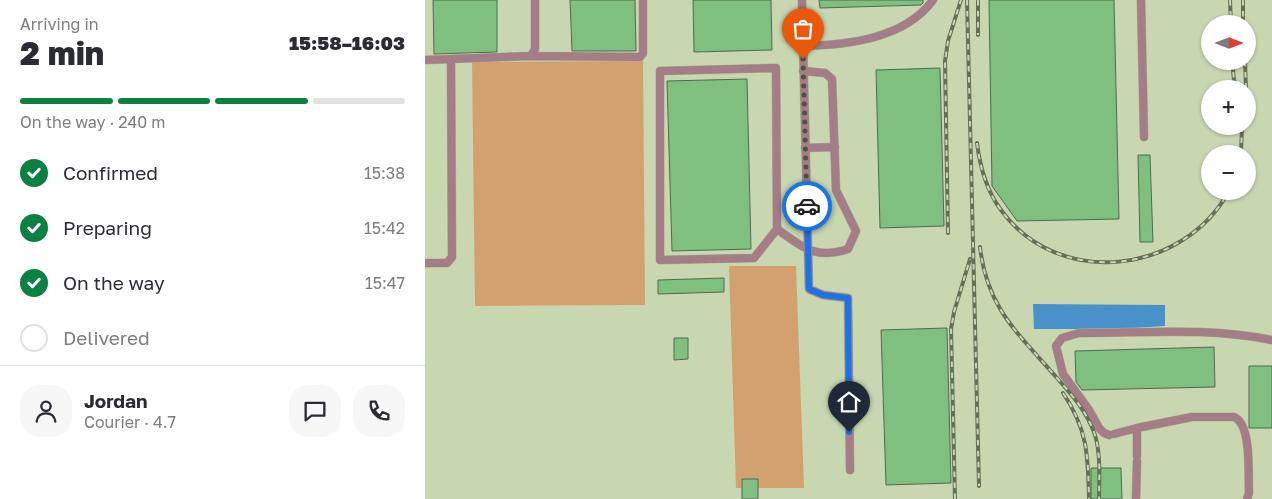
<!DOCTYPE html>
<html lang="en">
<head>
<meta charset="utf-8">
<style>
  body { margin:0; font-family:"Golos Text",sans-serif; background:#f7f7f7; color:#2b2b33; height:100vh; display:flex; flex-direction:column; font-size:19px; white-space:nowrap }
  * { box-sizing:border-box; margin:0 }
  p { font-size:16px; color:#7c7c81 }
  .icon { flex:none; width:28px; height:28px; fill:none; stroke:currentColor; stroke-width:2; stroke-linecap:round; stroke-linejoin:round }
  .map { position:relative; flex:1; overflow:hidden }
  .panel { display:flex; flex-direction:column; background:#fff; width:425px }
  .panel>* { flex:none }
  .needle { width:32px; rotate:90deg }
  .buttons { position:absolute; left:776px; top:15px; display:grid; gap:10px }
  .buttons a { display:grid; place-items:center; width:55px; height:55px; border-radius:50%; background:#fff; box-shadow:0 1px 4px #0004; font-size:25px }
  .pin { position:absolute; display:grid; place-items:center; width:42px; height:42px; color:#fff; margin:-51px -21px; border-radius:50% 50% 50% 0; rotate:-45deg; box-shadow:0 0 5px #0007 }
  .pin .icon { rotate:45deg }
  .courier { position:absolute; display:grid; place-items:center; width:50px; height:50px; margin:-25px; border:4px solid #1a73e8; border-radius:50%; background:#fff; color:#222; box-shadow:0 1px 6px #0007 }
  .overview em { font-style:normal; font-weight:800 }
  .overview div { display:flex; flex-direction:column-reverse }
  .overview { display:flex; align-items:center; justify-content:space-between; height:85px; padding:0 20px }
  h1 { font-size:32px; font-weight:800; line-height:38px }
  .bar { display:grid; grid-template-columns:repeat(4,1fr); gap:8px 5px; align-content:center; height:60px; padding:0 20px }
  .bar i { height:6px; border-radius:4px; background:#e1e1e2 }
  .bar .active { background:#0b8043 }
  .bar p { grid-column:span 4 }
  .line { display:flex; align-items:center; gap:12px; padding:0 20px; border-top:1px solid #e1e1e2 }
  .line div { flex:1 }
  .round { display:grid; place-items:center; flex:none; width:52px; height:52px; border-radius:20px; background:#f7f7f7 }
  ol { padding:0 20px; list-style:none }
  li { display:flex; align-items:center; gap:15px; height:55px }
  li p { margin-inline-start:auto }
  li .icon { padding:5px; border-radius:50%; background:#0b8043; color:#fff; stroke-width:4 }
  li:last-child { color:#7c7c81 }
  li i { width:28px; height:28px; border:2px solid #e1e1e2; border-radius:50% }
  main { display:flex; flex:1; min-height:0 }
  .map>svg:first-child { display:block }
  .green { fill:#d3a170 }
  .water { fill:#4991ca }
  .building { fill:#7fbf80; stroke:#4f6b4f }
  .lines { fill:none; stroke-linecap:round; stroke-linejoin:round }
  .minor-casing { stroke:#a6b392; stroke-width:9 }
  .minor { stroke:#a57d86; stroke-width:8 }
  .rail-casing { stroke:#666f58; stroke-width:4 }
  .rail { stroke:#c9d7b1; stroke-width:2; stroke-dasharray:5.5; stroke-linecap:butt }
  .done { stroke:#4c5440; stroke-width:5; stroke-dasharray:0 9 }
  .route { stroke:#1a73e8; stroke-width:6 }
</style>
</head>
<body>
<main>
<section class="panel">
<div class="overview"><div><h1>2 min</h1><p>Arriving in</p></div><em>15:58–16:03</em></div>
<div class="bar"><i class="active"></i><i class="active"></i><i class="active"></i><i></i><p>On the way · 240 m</p></div>
<ol>
<li><svg class="icon" aria-label="check" viewBox="0 0 24 24"><path d="M5 12l5 5 9-10"/></svg>Confirmed<p>15:38</p></li>
<li><svg class="icon" aria-label="check" viewBox="0 0 24 24"><path d="M5 12l5 5 9-10"/></svg>Preparing<p>15:42</p></li>
<li><svg class="icon" aria-label="check" viewBox="0 0 24 24"><path d="M5 12l5 5 9-10"/></svg>On the way<p>15:47</p></li>
<li><i></i>Delivered</li>
</ol>
<div class="line" style="height:90px"><a class="round"><svg class="icon" aria-label="person" viewBox="0 0 24 24"><circle cx="12" cy="8" r="4"/><path d="M4 21q1-7 8-7t8 7"/></svg></a><div><b>Jordan</b><p>Courier · 4.7</p></div><a class="round"><svg class="icon" aria-label="chat" viewBox="0 0 24 24"><path d="M4 5h16v11H9l-5 4z"/></svg></a><a class="round"><svg class="icon" aria-label="phone" viewBox="0 0 24 24"><path d="M5 4h4l2 5-3 2q2 4 5 5l2-3 5 2v4C11 20 4 13 5 4z"/></svg></a></div>
</section>
<div class="map">
<svg width="847" height="499" viewBox="0 0 847 499">
  <rect width="100%" height="100%" fill="#c9d7b1"/>
  <path class="green" d="M218,61L220,305L50,306L47,62Z
    M304,266H371L379,488H311Z"/>
  <path class="water" d="M608,304L740,305V326L693,329H609Z"/>
  <path class="building" d="M8,0H72V52L9,54Z
    M145,0H210L211,51H147Z
    M268,0H346L347,50L269,52Z
    M394,0H498V3L496,5L395,8Z
    M564,0H689L694,219L592,221L567,186Z
    M515,68L519,226L455,228L451,70Z
    M322,79L326,249L247,251L242,81Z
    M713,155H725L728,242H715Z
    M299,278V292L233,294V280Z
    M522,328L526,483L461,485L456,330Z
    M249,338H263V359L249,360Z
    M789,347L790,387L657,390L651,382L650,351Z
    M824,366H847V428H824Z
    M666,468H696L697,499H666Z
    M317,479H333V499H317Z"/>
  <g class="lines">
    <g class="minor-casing">
      <path id="minor" d="M377,0L384,289L398,295L423,298L425,470
        M716,0L719,137
        M378,46C422,45 480,39 508,0
        M106,56L215,57L218,53V0
        M0,60L26,59
        M380,148L410,147
        M352,229L329,258L235,260V71L351,68L352,229C377,247 390,260 423,249L431,231L411,190L407,79L400,73L378,71
        M0,263H22L27,257L26,59L106,56L110,49V0
        M689,434L712,428
        M684,435L679,433L674,428L664,410L638,374L631,346L637,338L654,333C718,333 784,327 847,340
        M712,456V428L767,417H809C827,424 823,475 824,493L822,499
        M711,499L712,461"/>
    </g>
    <use href="#minor" class="minor"/>
    <g class="rail-casing">
      <path id="rail" d="M542,0L554,486
        M553,0V35
        M805,0L806,24
        M818,0V24
        M807,61L810,89
        M820,61L821,89
        M552,143C555,167 561,190 576,210C633,289 758,275 804,191
        M816,154L817,126
        M523,233L520,61L523,41L536,0
        M555,247C562,309 594,334 632,378C648,396 662,412 670,435C676,455 674,478 674,499
        M638,393C663,430 663,456 664,499
        M530,499L526,329L529,312L545,259"/>
    </g>
    <use href="#rail" class="rail"/>
  </g>
  <g class="lines">
    <path class="done" d="M378,59L382,206"/>
    <path class="route" d="M382,206L384,289L398,295L423,298L424,432"/>
  </g>
</svg>
<div class="buttons">
<a><svg class="needle" viewBox="-14 -14 28 28"><path d="M0-13l5 13h-10z" fill="#e53935"/><path d="M0 13l5-13h-10z" fill="#7c7c81"/></svg></a>
<a>+</a>
<a>−</a>
</div>
<div class="pin" style="left:378px;top:59px;background:#ea580c"><svg class="icon" aria-label="bag" viewBox="0 0 24 24"><path d="M5 8h14l-1 12H6zM9 8a3 3 0 0 1 6 0"/></svg></div>
<div class="pin" style="left:424px;top:432px;background:#1f2937"><svg class="icon" aria-label="home" viewBox="0 0 24 24"><path d="M3 11l9-7 9 7M6 9v11h12V9"/></svg></div>
<div class="courier" style="left:382px;top:206px"><svg class="icon" aria-label="car" viewBox="0 0 24 24"><path d="M5 17H2v-5l4-1 3-4h7l3 4 3 1v5h-3M9 17h6M6 11h13"/><circle cx="7" cy="17" r="2"/><circle cx="17" cy="17" r="2"/></svg></div>
</div>
</main>
</body>
</html>
